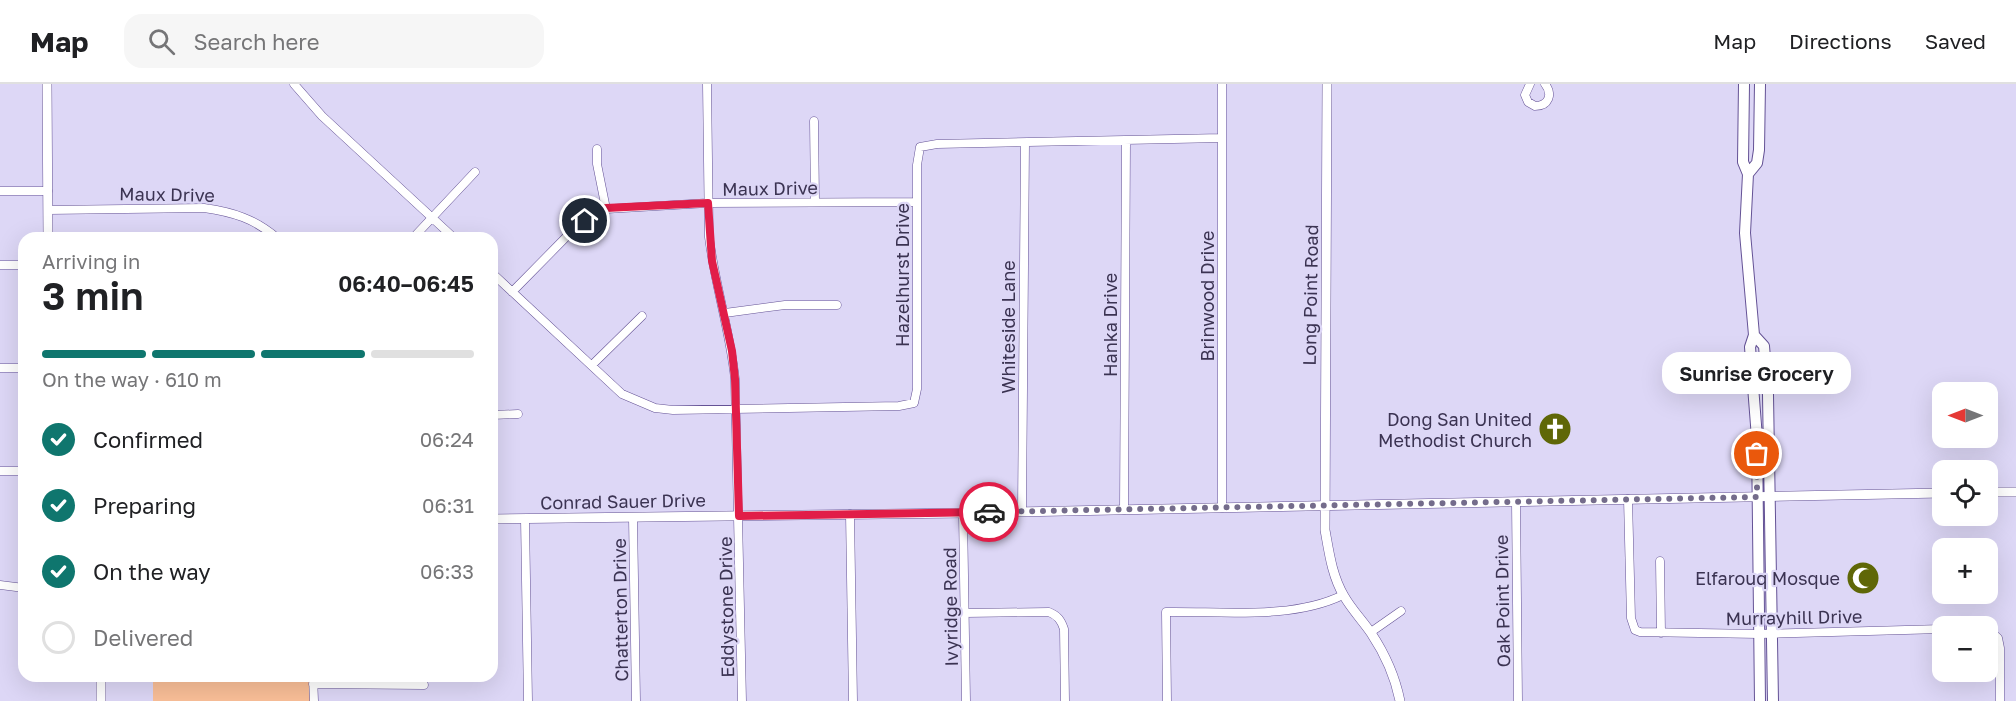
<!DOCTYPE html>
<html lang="en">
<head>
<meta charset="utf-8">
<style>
  body { margin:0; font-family:"Golos Text",sans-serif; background:#f6f6f6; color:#202124; height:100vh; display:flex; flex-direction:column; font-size:22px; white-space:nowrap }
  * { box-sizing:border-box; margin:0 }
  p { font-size:20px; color:#757577 }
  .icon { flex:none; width:33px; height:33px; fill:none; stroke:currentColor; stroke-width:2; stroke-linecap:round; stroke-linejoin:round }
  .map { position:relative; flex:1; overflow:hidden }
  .drawer { position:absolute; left:18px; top:148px; width:480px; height:450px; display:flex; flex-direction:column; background:#fff; border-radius:18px; box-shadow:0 6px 24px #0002 }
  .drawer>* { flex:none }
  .needle { width:39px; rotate:270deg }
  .controls { position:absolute; left:1932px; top:298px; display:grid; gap:12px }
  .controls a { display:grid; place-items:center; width:66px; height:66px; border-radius:12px; background:#fff; box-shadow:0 6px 24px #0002; font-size:30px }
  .pin { position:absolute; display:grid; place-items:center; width:51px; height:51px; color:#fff; margin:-26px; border:3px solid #fff; border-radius:50%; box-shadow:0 2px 6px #0007 }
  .courier { position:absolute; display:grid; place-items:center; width:60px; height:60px; margin:-30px; border:4px solid #e11d48; border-radius:50%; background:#fff; color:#222; box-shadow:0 2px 8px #0007 }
  .bubble { position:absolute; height:42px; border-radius:18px; background:#fff; box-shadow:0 6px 24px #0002; font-size:20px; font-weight:600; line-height:42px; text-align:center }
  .summary em { font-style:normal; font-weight:600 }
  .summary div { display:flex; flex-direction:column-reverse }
  .summary { display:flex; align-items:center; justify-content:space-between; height:102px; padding:0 24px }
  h1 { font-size:39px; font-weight:600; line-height:45px }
  .bar { display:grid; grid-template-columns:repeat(4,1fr); gap:9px 6px; align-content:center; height:72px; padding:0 24px }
  .bar i { height:8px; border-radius:4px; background:#e0e0e0 }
  .bar .selected { background:#0f766e }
  .bar p { grid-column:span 4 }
  ol { padding:0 24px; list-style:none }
  li { display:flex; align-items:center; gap:18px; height:66px }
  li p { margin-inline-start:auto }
  li .icon { padding:6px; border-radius:50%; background:#0f766e; color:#fff; stroke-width:4 }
  li:last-child { color:#757577 }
  li i { width:33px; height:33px; border:3px solid #e0e0e0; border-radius:50% }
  header { display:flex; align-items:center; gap:36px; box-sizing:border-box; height:84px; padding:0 30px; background:#fff; border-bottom:2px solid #e0e0e0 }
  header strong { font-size:28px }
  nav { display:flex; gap:33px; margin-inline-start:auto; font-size:21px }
  .search { width:420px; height:54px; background:#f6f6f6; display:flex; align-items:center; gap:15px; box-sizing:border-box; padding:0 21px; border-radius:18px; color:#757577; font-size:22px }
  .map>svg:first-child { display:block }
  .green { fill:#fabf98 }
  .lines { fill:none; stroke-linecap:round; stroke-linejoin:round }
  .minor-casing { stroke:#645295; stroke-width:9 }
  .tertiary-casing { stroke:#645295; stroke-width:10 }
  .secondary-casing { stroke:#645295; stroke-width:12 }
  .minor { stroke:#fff; stroke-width:8 }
  .tertiary { stroke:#fff; stroke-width:9 }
  .secondary { stroke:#fff; stroke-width:10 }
  .done { stroke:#746c8b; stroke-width:6; stroke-dasharray:0 10.8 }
  .route { stroke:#e11d48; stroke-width:8 }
  .labels { text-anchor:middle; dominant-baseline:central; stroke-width:4.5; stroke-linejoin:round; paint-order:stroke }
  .street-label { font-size:18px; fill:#3b3352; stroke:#ddd7f6 }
  .poi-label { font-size:18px; fill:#3b3352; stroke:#ddd7f6; text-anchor:end }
</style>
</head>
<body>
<header>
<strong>Map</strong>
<div class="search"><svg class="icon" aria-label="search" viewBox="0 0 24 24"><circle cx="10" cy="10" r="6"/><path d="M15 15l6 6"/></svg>Search here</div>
<nav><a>Map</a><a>Directions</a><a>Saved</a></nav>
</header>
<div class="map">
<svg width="2016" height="617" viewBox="0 0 2016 617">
  <rect width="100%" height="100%" fill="#ddd7f6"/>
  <path class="green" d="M153,593H313L314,617H153Z"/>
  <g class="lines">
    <g class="minor-casing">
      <path id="minor" d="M294,0L322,32L454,154
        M707,0L709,153C715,201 730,247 735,295L742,617
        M1530,0L1525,11L1528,18L1535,22C1549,22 1553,10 1545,0
        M814,37L815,118
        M597,65V80L606,125
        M0,107H48
        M48,126L204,124C233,128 255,135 277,154
        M413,154L475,88
        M0,181H24
        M492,189L622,310L655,324L673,326L899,322L914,319L917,305V81L920,63L937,60L1222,54
        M512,208L574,145L606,125L708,119L917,118
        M725,229L785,221H837
        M592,281L642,232
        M0,284H24
        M492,331L518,330
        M0,387H24
        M1628,415L1631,534L1635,546L1640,548L1759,550L1942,545
        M1516,418L1518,617
        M1222,424V0
        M1124,426L1126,57
        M1022,427L1025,59
        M963,429L966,617
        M850,430L853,617
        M633,434L636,617
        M525,435L528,617
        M1660,477L1661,549
        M0,501L24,504
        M965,529L1049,528C1058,532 1061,536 1064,545L1065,617
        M1988,545L1998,554L2000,564V617
        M1371,548L1401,527
        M313,592L314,617
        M313,600L424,601
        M1167,617L1166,528C1222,527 1292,536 1343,511"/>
    </g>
    <g class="tertiary-casing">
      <path id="tertiary" d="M47,0L48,154
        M1327,0L1325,446C1329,468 1332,492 1344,512C1352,526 1363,537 1371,549C1385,570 1395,592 1400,617
        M1988,408H2016
        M492,435L963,429L1942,409
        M101,592V617"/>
    </g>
    <g class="secondary-casing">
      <path id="secondary" d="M1744,0L1743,78L1748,90L1745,149L1754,251L1750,263L1757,354L1760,617
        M1748,90L1757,79L1759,66L1760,0
        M1754,251L1764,262L1768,311L1773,617"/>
    </g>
    <use href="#minor" class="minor"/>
    <use href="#tertiary" class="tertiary"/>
    <use href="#secondary" class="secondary"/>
  </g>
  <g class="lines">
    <path class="done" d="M989,428L1757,413V370"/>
    <path class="route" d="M585,137L606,124L708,119L712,177L732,267L735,295L739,432L989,428"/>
  </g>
  <defs>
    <g id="church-disc" transform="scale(1.725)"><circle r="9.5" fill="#5f6707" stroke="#ddd7f6"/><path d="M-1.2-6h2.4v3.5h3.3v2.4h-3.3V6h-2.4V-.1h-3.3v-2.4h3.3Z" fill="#fff"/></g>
    <g id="mosque-disc" transform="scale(1.725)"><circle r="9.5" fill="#5f6707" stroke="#ddd7f6"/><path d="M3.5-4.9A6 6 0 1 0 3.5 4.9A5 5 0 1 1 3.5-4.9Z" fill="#fff"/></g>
  </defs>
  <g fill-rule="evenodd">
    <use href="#church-disc" x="1555" y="345"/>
    <use href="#mosque-disc" x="1863" y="494"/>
  </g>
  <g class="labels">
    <g class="street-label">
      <text transform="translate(770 104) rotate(-1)">Maux Drive</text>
      <text transform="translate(167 110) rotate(1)">Maux Drive</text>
      <text transform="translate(902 191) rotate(-90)">Hazelhurst Drive</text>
      <text transform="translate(1310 211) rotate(-89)">Long Point Road</text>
      <text transform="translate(1207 212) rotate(-90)">Brinwood Drive</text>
      <text transform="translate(1110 241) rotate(-90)">Hanka Drive</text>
      <text transform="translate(1008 243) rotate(-90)">Whiteside Lane</text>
      <text transform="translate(623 417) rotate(-1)">Conrad Sauer Drive</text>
      <text transform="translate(1502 517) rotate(-91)">Oak Point Drive</text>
      <text transform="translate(726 523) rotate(-91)">Eddystone Drive</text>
      <text transform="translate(950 523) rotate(-91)">Ivyridge Road</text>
      <text transform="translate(620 526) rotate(-91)">Chatterton Drive</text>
      <text transform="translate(1794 533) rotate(-1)">Murrayhill Drive</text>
    </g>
    <g class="poi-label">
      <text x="1532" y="335">Dong San United<tspan x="1532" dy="21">Methodist Church</tspan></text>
      <text x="1840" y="494">Elfarouq Mosque</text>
    </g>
  </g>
</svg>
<div class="controls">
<a><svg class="needle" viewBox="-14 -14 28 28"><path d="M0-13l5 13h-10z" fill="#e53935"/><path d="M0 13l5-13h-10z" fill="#757577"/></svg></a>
<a><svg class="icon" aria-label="locate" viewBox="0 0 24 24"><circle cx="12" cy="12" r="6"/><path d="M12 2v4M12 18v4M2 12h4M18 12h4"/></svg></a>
<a>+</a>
<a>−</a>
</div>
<div class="pin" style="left:1757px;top:370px;background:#ea580c"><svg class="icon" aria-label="bag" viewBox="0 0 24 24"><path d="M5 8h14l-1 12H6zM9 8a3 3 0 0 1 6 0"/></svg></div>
<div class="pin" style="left:585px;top:137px;background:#1f2937"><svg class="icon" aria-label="home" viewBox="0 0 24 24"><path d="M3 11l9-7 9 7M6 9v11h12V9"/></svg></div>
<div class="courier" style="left:989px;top:428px"><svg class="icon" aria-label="car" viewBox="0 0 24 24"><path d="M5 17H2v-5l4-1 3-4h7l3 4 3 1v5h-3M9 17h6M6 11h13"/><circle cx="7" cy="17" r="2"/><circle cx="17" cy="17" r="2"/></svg></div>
<div class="bubble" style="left:1662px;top:268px;width:189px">Sunrise Grocery</div>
<section class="drawer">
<div class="summary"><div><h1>3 min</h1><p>Arriving in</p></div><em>06:40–06:45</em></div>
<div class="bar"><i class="selected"></i><i class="selected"></i><i class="selected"></i><i></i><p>On the way · 610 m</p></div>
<ol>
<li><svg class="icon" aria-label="check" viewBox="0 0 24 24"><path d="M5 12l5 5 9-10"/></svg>Confirmed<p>06:24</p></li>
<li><svg class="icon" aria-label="check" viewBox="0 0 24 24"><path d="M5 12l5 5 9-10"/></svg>Preparing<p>06:31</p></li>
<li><svg class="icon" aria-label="check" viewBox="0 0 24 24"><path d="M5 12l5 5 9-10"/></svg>On the way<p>06:33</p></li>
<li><i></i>Delivered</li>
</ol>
</section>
</div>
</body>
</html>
